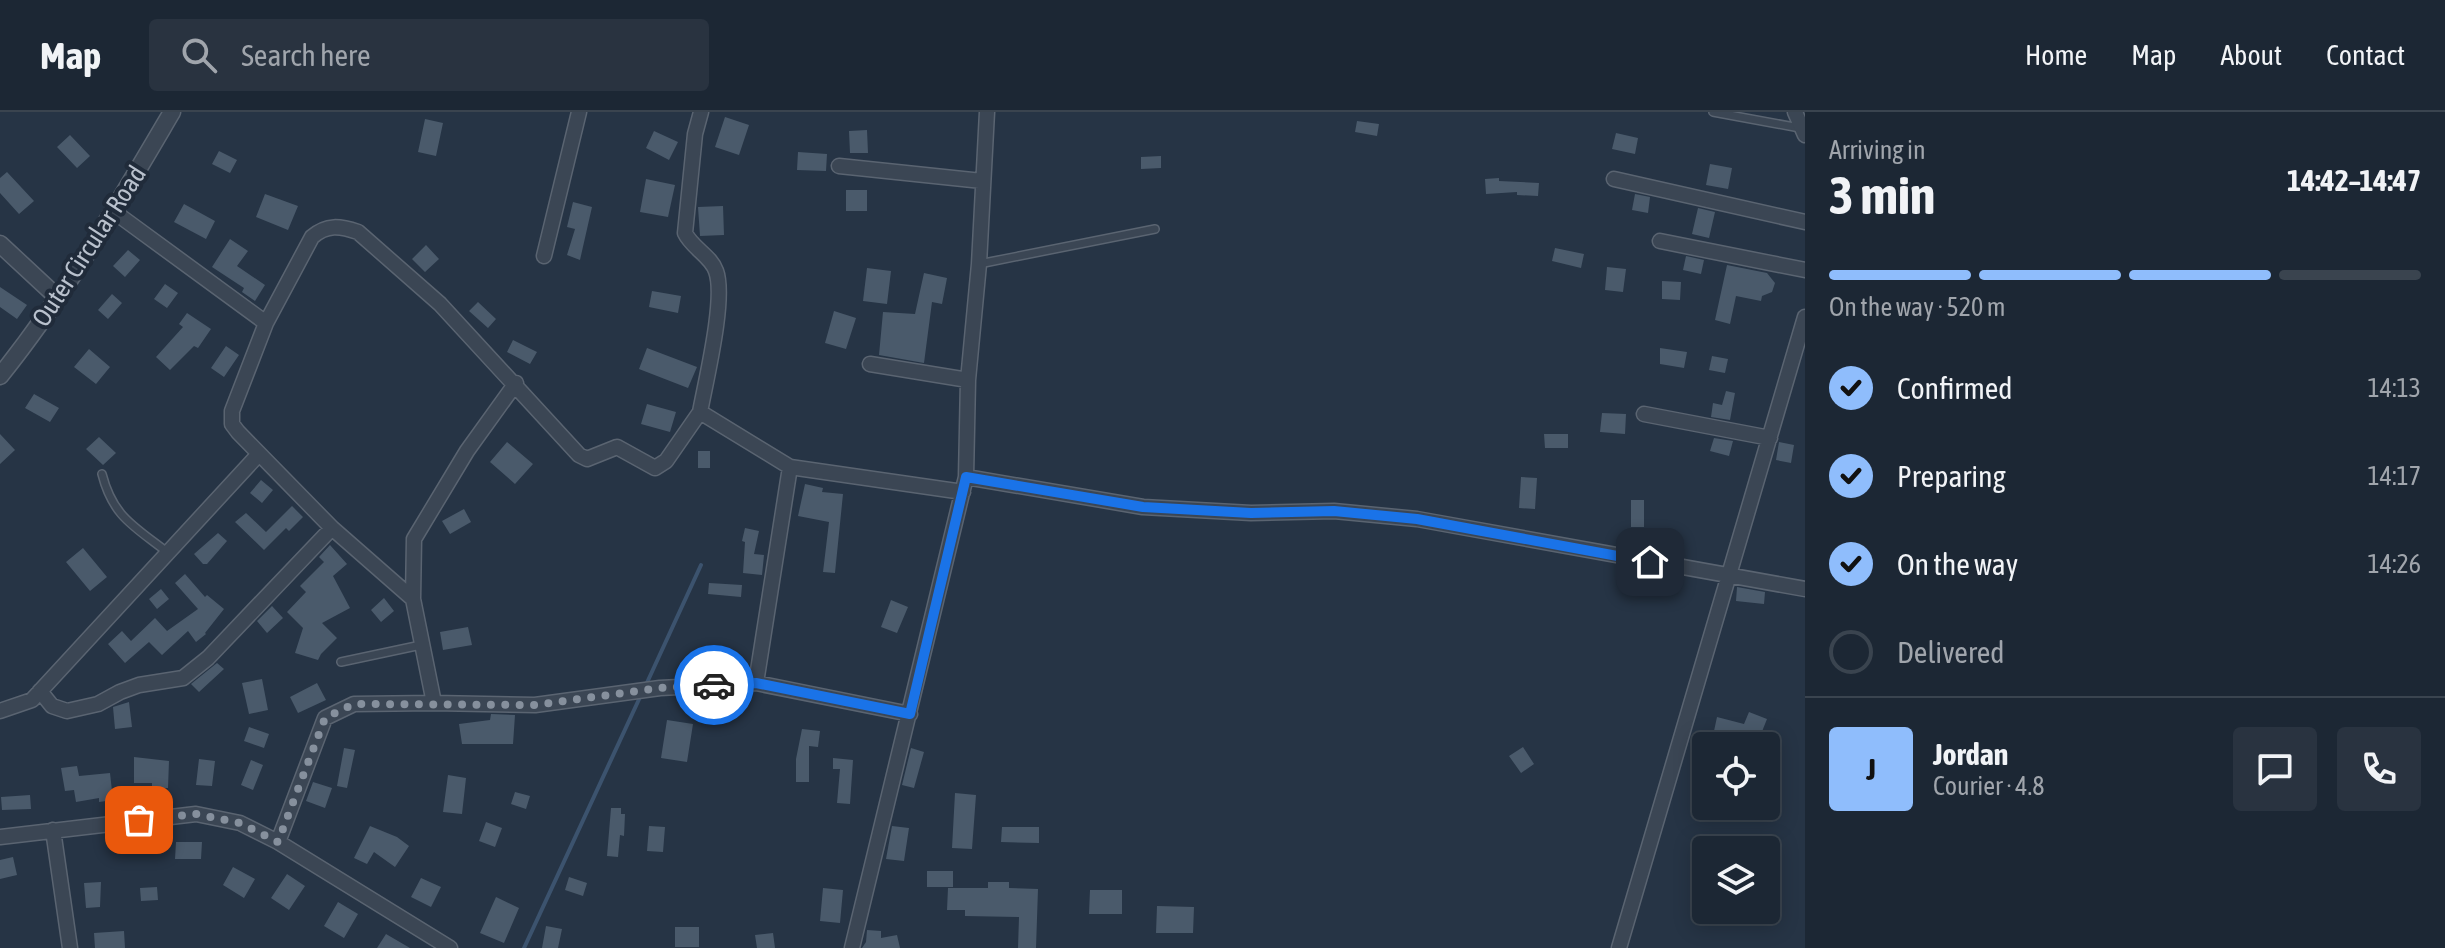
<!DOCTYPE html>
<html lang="en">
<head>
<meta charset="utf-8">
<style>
  body { margin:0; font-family:"Asap Condensed",sans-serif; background:#293340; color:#f1f3f6; height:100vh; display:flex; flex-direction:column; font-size:30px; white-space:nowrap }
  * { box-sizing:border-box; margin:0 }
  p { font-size:26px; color:#a0a5ac }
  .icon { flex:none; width:44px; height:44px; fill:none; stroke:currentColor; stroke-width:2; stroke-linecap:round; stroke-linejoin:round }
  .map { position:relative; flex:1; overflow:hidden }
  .sheet { display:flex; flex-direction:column; background:#1c2734; width:640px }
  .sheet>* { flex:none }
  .buttons { position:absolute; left:1692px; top:620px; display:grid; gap:16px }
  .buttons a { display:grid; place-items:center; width:88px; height:88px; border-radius:8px; background:#1c2734; box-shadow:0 4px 20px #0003,0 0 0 2px #3a444f; font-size:40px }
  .pin { position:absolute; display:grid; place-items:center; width:68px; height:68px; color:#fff; margin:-34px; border-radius:16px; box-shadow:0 4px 12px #0006 }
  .courier { position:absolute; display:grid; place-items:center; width:80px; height:80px; margin:-40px; border:6px solid #1a73e8; border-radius:50%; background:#fff; color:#222; box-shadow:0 2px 10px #0007 }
  .overview em { font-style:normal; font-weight:700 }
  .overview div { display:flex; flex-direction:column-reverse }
  .overview { display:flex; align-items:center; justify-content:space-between; height:136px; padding:0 24px }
  h1 { font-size:52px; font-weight:700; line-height:60px }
  .bar { display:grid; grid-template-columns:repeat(4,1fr); gap:12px 8px; align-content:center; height:96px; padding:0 24px }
  .bar i { height:10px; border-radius:6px; background:#3a444f }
  .bar .on { background:#8fbdfc }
  .bar p { grid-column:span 4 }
  .line { display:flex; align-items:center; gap:20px; padding:0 24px; border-top:2px solid #3a444f }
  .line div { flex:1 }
  .round { display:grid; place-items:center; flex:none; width:84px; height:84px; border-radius:8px; background:#293340 }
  ol { padding:0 24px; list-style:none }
  li { display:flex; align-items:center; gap:24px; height:88px }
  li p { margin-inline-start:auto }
  li .icon { padding:8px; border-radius:50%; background:#8fbdfc; color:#111; stroke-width:4 }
  li:last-child { color:#a0a5ac }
  li i { width:44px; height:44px; border:4px solid #3a444f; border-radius:50% }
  header { display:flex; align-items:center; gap:48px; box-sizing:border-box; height:112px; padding:0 40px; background:#1c2734; border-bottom:2px solid #3a444f }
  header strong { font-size:38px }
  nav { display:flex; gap:44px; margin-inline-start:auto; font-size:28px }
  .search { width:560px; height:72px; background:#293340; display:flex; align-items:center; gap:20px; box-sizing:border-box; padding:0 28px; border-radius:8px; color:#a0a5ac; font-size:30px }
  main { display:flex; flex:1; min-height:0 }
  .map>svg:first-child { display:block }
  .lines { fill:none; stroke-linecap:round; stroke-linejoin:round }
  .stream { stroke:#3c536e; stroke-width:4 }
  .building { fill:#4a5a6b }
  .service-casing { stroke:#5a6471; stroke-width:10 }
  .minor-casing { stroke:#5a6471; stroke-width:17 }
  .tertiary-casing { stroke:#5a6471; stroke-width:19 }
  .service { stroke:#3b4654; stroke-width:7 }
  .minor { stroke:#3b4654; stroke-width:14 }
  .tertiary { stroke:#3b4654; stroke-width:16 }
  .done { stroke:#86909d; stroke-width:8; stroke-dasharray:0 14.4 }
  .route { stroke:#1a73e8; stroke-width:10 }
  .labels { text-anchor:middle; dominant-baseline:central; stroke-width:8; stroke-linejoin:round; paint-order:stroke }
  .street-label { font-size:26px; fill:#b9c1cd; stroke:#202b3a }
</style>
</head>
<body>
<header>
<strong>Map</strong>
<div class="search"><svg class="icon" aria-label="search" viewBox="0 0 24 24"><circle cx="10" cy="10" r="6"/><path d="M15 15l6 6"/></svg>Search here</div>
<nav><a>Home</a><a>Map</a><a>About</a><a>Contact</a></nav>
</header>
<main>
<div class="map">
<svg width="1805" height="836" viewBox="0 0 1805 836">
  <rect width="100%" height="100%" fill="#263445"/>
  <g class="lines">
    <path class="stream" d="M645,575L701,453
      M524,836L641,583"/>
  </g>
  <path class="building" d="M725,5L749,13L739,43L715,35Z
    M425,7L443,11L436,44L418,40Z
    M1357,9L1379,12L1377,24L1355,20Z
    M867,18L868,41H850L849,19Z
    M654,19L678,30L669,48L646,36Z
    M1616,21L1638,26L1635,42L1612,37Z
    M70,23L90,44L77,56L57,35Z
    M219,39L237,48L230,61L212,52Z
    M798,40L827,42L826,59L797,58Z
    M1161,44V56L1141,57V45Z
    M1710,52L1732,56L1728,77L1706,73Z
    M7,60L34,89L19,102L0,81V66Z
    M1499,66V69L1539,71L1538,84L1517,83V80L1486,82L1485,67Z
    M646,67L675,73L668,105L640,100Z
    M846,78H867V99H846Z
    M265,82L298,94L288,118L256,105Z
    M1635,82L1650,85L1648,101L1632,98Z
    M573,90L592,95L580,148L567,143L575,117L567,115Z
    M184,92L215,109L206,127L174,110Z
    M723,94L724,123L700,124L698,95Z
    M1698,96L1715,100L1709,126L1692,122Z
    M230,127L248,139L237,154L265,173L255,189L242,180L244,176L212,155Z
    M426,133L439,147L425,160L412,147Z
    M1555,136L1584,142L1581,156L1552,149Z
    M128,138L140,148L125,165L113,154Z
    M1686,144L1704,148L1701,162L1683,158Z
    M1727,153L1767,161L1775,171L1772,180L1762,184L1761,189L1736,184L1730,212L1715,208Z
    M1607,155L1626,157L1623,180L1605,178Z
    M867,156L891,159L887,192L863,189Z
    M924,161L947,166L942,192L932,190L924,251L879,243L883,200L915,202Z
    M1662,169L1681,170L1680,188L1662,187Z
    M165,172L178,181L167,196L154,187Z
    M0,175L27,193L17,207L0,195Z
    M652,179L681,184L678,201L649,195Z
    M112,182L122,191L108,207L98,198Z
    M478,190L496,207L488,216L469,199Z
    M834,199L856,206L846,237L825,231Z
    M187,201L211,217L198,236L194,234L170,258L156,245L183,215L179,212Z
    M513,228L537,240L530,252L507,240Z
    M226,234L239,243L224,265L211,256Z
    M647,236L697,255L688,276L639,257Z
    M1660,236L1687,240L1684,256L1660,252Z
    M89,237L110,255L96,272L74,255Z
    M1712,244L1728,247L1725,261L1709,258Z
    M1726,279L1735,281L1730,308L1711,305L1713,291L1722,293Z
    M34,282L59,296L50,310L25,296Z
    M647,292L676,300L670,320L641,312Z
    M1602,301L1626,302L1625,322L1600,320Z
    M0,322L15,338L0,352Z
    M1544,322H1568V336H1545Z
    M99,325L116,341L103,353L86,337Z
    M1714,326L1733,329L1729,344L1710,339Z
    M507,330L533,352L515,372L490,350Z
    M1779,330L1794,333L1791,351L1776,348Z
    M698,339H710V356H698Z
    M1521,365L1537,366L1535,397L1519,396Z
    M261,368L273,378L262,391L250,381Z
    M805,372L823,376L822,380L843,382L835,461L823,460L829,410L798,404Z
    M1631,388H1644V415H1631Z
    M292,394L303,405L289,419L286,416L264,438L235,410L246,401L266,420Z
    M464,397L471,410L450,422L442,409Z
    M745,416L759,419L754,442L764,443L762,463L743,461L745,430L742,429Z
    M218,421L227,429L207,452H203L194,442Z
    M330,433L347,452L333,464L350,496L322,511L337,526L321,542L318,548L295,541L303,516L287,500L306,480L300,474L324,450L319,445Z
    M83,436L107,465L90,479L66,450Z
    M185,462L205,485L207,483L224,497L205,521L206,522L196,530L188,519L162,543L149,530L125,551L108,532L122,519L131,529L155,506L167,519L198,497L175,471Z
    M709,471L742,473L741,485L708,482Z
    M1737,475L1765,480L1764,492L1736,489Z
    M161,477L169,487L157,497L149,487Z
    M384,486L394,499L381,510L371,498Z
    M891,488L908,495L897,521L881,515Z
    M272,494L283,506L267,521L257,509Z
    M468,515L472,533L443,538L440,520Z
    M217,551L224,557L199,580L191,572Z
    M262,567L268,598L249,602L242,571Z
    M317,571L326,588L298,601L290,585Z
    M129,590L132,615L115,617L113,595Z
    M1749,600L1767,607L1757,632L1728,621L1714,619L1717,605L1744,612Z
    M491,602L515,603L513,632H462L459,612L490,608Z
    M667,608L693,612L687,650L661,646Z
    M249,615L269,622L264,636L244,629Z
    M802,617L820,619L818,635L809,634V670H796V647Z
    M1523,635L1534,652L1521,661L1509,644Z
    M344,636L355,638L347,676L337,674Z
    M911,636L924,640L914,676L902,673Z
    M134,645L169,649L168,676H152V671H134Z
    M833,646L853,648L850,692L837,691L840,657H833Z
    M199,647L215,649L212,674L196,673Z
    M251,648L263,653L253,678L241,673Z
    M77,654L79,664L110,661L113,688L99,690V686L76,690L74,678L65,679L61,656Z
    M448,663L466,666L462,702L443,700Z
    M313,670L332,676L325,696L306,689Z
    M515,680L530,684L526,697L511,692Z
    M955,681L976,683L972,737L952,736Z
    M30,683L31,697L2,698L1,685Z
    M611,696H621V702H625L624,724L620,723L618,745L607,744Z
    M486,710L502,716L495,735L479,729Z
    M370,714L397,725L409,734L395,755L374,740L367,752L354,746Z
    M649,714L665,715L663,740L647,739Z
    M892,714L909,716L904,749L886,747Z
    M1002,715H1039V731L1001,730Z
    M176,730H202L201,747H175Z
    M13,745L17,763L0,767V748Z
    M233,755L255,767L244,786L223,773Z
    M927,759H953V775H927Z
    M287,762L305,774L289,798L271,786Z
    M569,765L587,771L583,784L565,778Z
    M421,766L441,775L431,795L411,785Z
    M101,770L100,795L86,796L84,771Z
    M988,770H1009V776L1038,777L1036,836H1018L1019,805L965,804V798H947L948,776H988Z
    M157,775L158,788L141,789L140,776Z
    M823,776L843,778L840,811L820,809Z
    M1090,778H1122V802H1089Z
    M496,785L519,796L504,831L480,821Z
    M338,790L358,802L344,826L324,814Z
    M1157,794L1194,795L1193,821H1156Z
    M546,814L562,817L558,836H542Z
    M675,815H699V835H675Z
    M867,818L881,819V826L897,823L900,836H862L866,830Z
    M124,819L125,836H95L94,821Z
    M773,821L775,836H757L755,823Z
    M386,822L410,836H377Z"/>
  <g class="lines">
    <g class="service-casing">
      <path id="service" d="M1713,0L1800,16
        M979,152L1155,117
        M102,362C113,405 134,414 167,440
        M341,550L421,533"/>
    </g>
    <g class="minor-casing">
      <path id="minor" d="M701,0L695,22L685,121C692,136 711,144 716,159C726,186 706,268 700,300L790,355L963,380
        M1795,0L1805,23
        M839,54L982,69
        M1614,67L1805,110
        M113,99L266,211L312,125C327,112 340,114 358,120L440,192L579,343L587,347L617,335L655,356L666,349L700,300
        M1660,129L1805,158
        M544,144L579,0
        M266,211L232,299V312L238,320L332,416
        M870,252L968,268
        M516,271L467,339L414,427L413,487L434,591L535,593L660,576L756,571L910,602
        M1644,302L1770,326
        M966,365L1143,395L1251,401L1334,399L1417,407L1805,477
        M756,571L790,355
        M40,579L52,594L67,599L98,592L120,580L139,573L183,566L208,546L332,416L413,487
        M0,599L32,588L258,343
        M53,718L70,836
        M0,725L196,702L240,711L278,730L450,836
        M278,730L325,606L354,592L434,591
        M852,836L966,365L968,268L979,152L987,0
        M1619,836L1805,205"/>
    </g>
    <g class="tertiary-casing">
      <path id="tertiary" d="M0,132L57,185
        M0,264C66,182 119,90 172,0"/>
    </g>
    <use href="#service" class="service"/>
    <use href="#minor" class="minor"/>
    <use href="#tertiary" class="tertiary"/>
  </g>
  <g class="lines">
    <path class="done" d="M139,708L196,702L240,711L278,730L325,606L354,592L535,593L660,576L714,573"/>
    <path class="route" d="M714,573L756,571L910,602L966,365L1143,395L1251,401L1334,399L1417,407L1650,450"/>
  </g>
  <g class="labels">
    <g class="street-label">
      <text transform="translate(89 134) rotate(-57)">Outer Circular Road</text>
    </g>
  </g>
</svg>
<div class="buttons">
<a><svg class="icon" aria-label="locate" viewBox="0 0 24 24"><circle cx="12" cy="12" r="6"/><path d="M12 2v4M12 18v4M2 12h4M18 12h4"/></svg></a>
<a><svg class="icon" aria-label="layers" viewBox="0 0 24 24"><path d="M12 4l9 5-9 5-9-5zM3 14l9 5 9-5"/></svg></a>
</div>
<div class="pin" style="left:139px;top:708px;background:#ea580c"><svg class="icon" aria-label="bag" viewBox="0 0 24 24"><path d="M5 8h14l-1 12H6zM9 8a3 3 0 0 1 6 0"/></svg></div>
<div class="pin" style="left:1650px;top:450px;background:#1f2937"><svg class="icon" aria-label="home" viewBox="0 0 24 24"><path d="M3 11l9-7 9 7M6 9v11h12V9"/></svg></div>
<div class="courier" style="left:714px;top:573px"><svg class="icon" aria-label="car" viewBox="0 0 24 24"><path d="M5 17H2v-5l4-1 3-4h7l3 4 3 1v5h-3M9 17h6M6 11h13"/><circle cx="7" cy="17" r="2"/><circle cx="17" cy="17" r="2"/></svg></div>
</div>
<section class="sheet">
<div class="overview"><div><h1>3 min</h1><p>Arriving in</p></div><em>14:42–14:47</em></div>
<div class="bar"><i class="on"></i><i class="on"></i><i class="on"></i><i></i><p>On the way · 520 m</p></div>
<ol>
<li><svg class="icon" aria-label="check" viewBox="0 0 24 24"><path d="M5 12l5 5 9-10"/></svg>Confirmed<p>14:13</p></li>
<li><svg class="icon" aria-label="check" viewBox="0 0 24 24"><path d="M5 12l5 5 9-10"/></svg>Preparing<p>14:17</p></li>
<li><svg class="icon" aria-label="check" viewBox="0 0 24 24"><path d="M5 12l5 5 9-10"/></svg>On the way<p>14:26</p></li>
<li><i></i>Delivered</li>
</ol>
<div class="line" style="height:144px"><b class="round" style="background:#8fbdfc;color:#111">J</b><div><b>Jordan</b><p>Courier · 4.8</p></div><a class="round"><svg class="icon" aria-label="chat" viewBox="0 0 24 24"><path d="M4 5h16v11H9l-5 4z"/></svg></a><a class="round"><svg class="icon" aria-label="phone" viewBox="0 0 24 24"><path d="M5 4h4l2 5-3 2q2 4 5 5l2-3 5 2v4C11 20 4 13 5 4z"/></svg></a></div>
</section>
</main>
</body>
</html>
